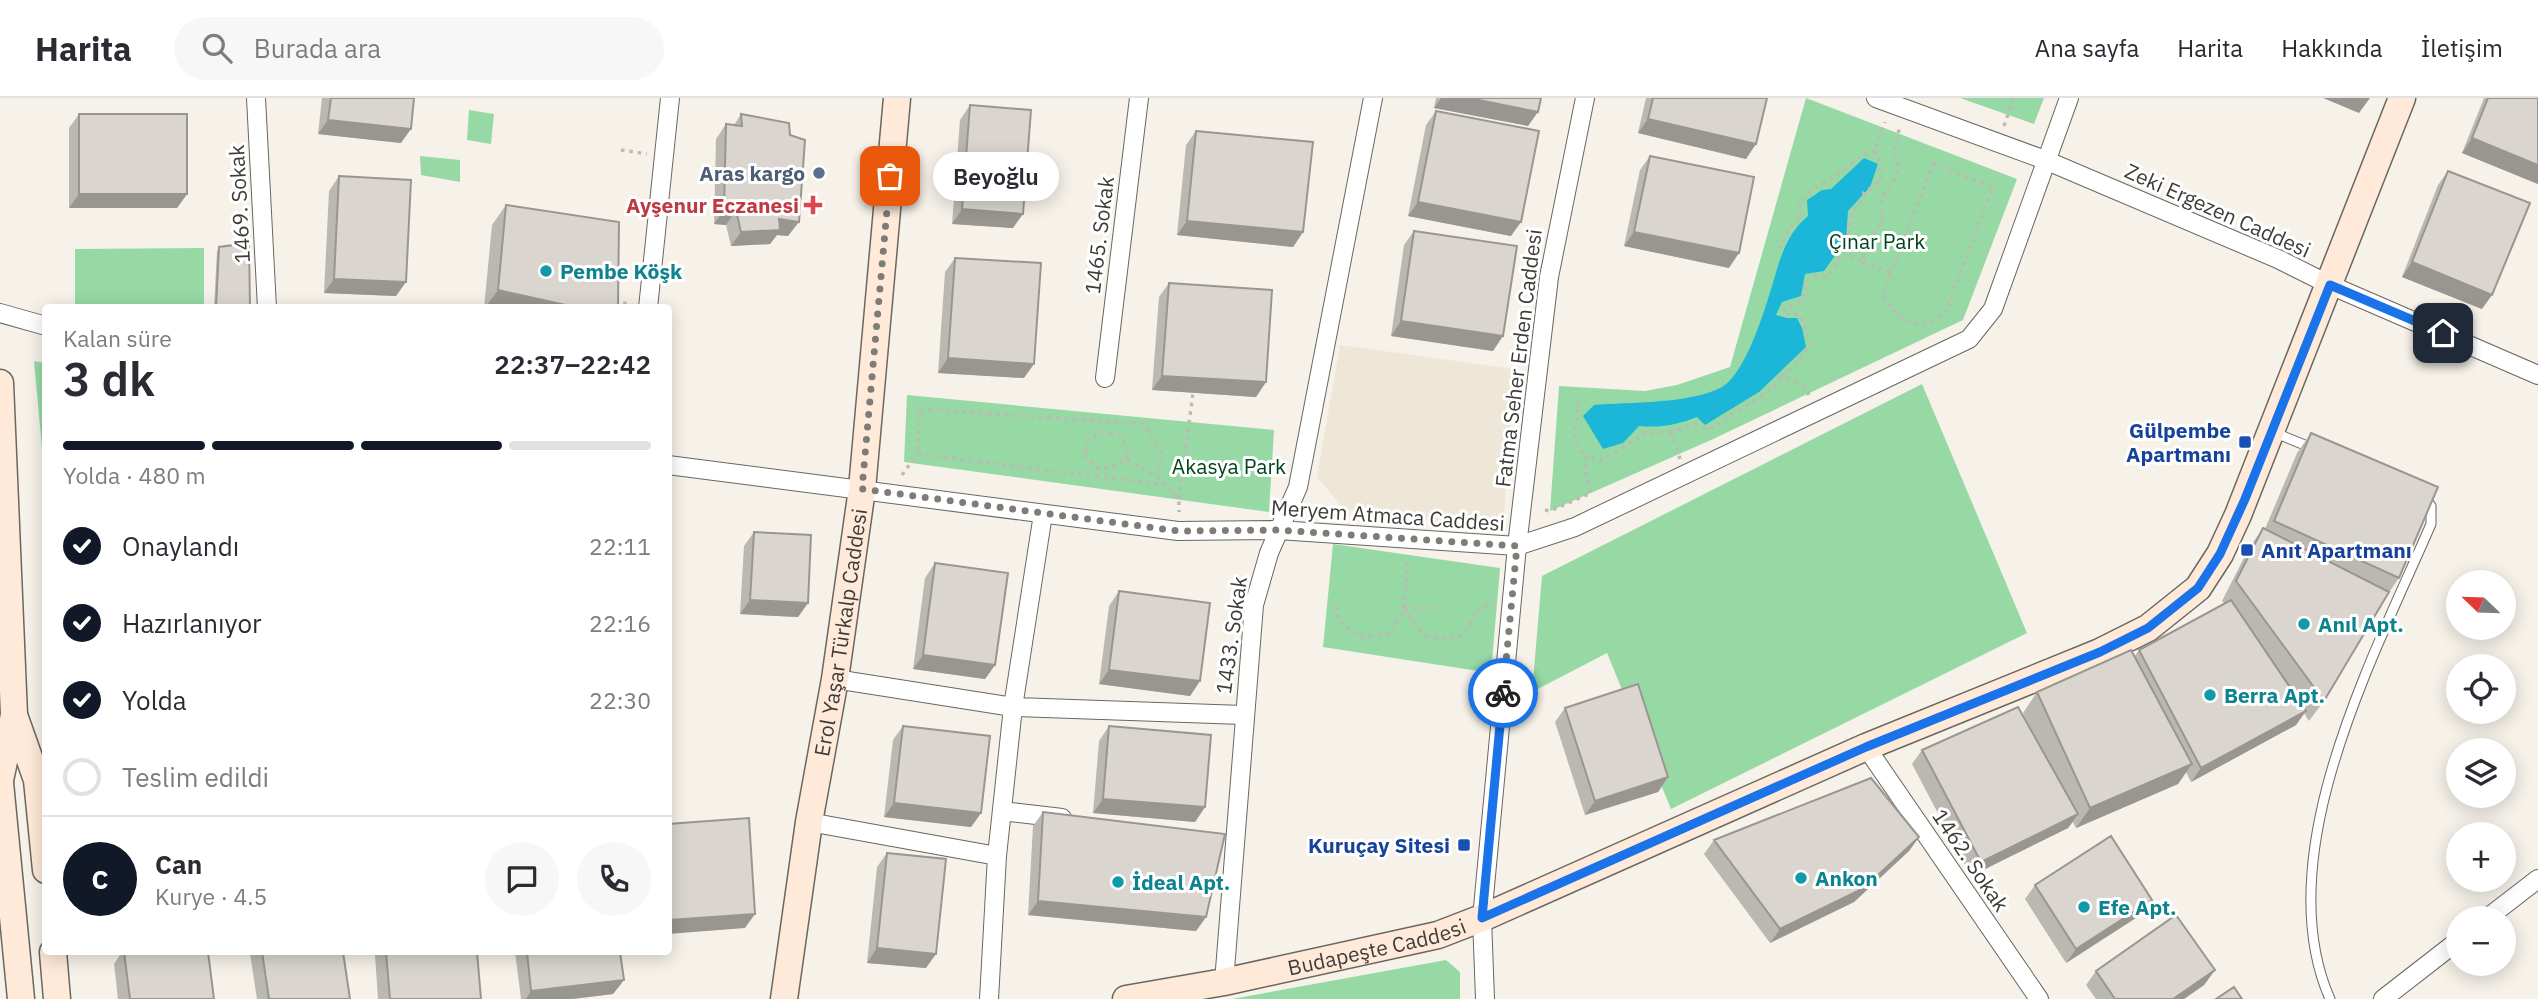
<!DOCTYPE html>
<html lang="tr">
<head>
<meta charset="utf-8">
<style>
  body { margin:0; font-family:"IBM Plex Sans",sans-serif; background:#f7f7f7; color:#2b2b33; height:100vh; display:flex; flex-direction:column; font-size:26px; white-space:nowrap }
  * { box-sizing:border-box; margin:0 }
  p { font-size:23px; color:#7c7c81 }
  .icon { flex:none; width:38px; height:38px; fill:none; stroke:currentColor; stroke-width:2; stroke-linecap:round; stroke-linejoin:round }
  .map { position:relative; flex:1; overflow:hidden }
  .side { position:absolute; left:42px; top:206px; width:630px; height:651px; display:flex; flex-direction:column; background:#fff; border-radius:7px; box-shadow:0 4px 18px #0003 }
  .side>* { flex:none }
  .needle { width:46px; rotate:293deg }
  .buttons { position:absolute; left:2446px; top:472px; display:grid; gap:14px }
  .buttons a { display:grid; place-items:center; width:70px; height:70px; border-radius:50%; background:#fff; box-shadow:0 4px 18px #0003; font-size:35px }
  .pin { position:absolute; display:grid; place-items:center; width:60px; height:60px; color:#fff; margin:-30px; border-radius:14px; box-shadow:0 4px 10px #0006 }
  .courier { position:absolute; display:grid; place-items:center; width:70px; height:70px; margin:-35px; border:5px solid #1a73e8; border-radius:50%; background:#fff; color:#222; box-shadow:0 2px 9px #0007 }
  .bubble { position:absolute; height:49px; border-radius:24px; background:#fff; box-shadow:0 4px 18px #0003; font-size:23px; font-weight:600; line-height:49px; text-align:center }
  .headline em { font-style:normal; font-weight:600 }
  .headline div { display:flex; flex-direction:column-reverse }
  .headline { display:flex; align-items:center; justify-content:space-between; height:119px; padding:0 21px }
  h1 { font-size:46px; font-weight:600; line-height:52px }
  .bar { display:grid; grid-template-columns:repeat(4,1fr); gap:10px 7px; align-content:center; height:84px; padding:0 21px }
  .bar i { height:9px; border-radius:5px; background:#e1e1e2 }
  .bar .current { background:#111827 }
  .bar p { grid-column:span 4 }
  .line { display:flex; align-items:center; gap:18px; padding:0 21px; border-top:2px solid #e1e1e2 }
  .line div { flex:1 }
  .round { display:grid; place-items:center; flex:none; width:74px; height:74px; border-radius:37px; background:#f7f7f7 }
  ol { padding:0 21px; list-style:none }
  li { display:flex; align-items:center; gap:21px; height:77px }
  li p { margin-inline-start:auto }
  li .icon { padding:7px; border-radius:50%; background:#111827; color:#fff; stroke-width:4 }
  li:last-child { color:#7c7c81 }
  li i { width:38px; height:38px; border:4px solid #e1e1e2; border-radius:50% }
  header { display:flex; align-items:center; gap:42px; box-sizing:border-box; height:98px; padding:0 35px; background:#fff; border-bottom:2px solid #e1e1e2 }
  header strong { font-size:33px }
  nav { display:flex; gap:38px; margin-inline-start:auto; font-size:24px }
  .search { width:490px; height:63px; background:#f7f7f7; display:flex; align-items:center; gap:18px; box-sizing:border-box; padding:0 24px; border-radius:38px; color:#7c7c81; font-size:26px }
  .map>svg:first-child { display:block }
  .built { fill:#eee7d8 }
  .green { fill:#96d9a5 }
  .water { fill:#1cb6d8 }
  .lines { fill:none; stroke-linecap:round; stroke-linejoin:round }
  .lane-casing { stroke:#6a6760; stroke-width:11 }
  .street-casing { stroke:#6a6760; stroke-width:20 }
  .secondary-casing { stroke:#6a6760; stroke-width:29 }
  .path { stroke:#bdbab3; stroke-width:3.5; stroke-dasharray:3.5 5; stroke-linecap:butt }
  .lane { stroke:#fff; stroke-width:9 }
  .street { stroke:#fff; stroke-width:18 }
  .secondary { stroke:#ffead9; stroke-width:26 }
  .wall { fill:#bbb8b2 }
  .shaded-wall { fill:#999691 }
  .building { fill:#dad6cf; stroke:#999691; stroke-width:2 }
  .done { stroke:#7e7c77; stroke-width:7; stroke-dasharray:0 12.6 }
  .route { stroke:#1a73e8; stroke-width:9 }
  .service-dot { fill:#5c6f8a; stroke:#fff; stroke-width:2.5 }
  .health-dot { fill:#e0444e; stroke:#fff; stroke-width:2.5 }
  .culture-dot { fill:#0f9aa8; stroke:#fff; stroke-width:2.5 }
  .transit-dot { fill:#1a4fb4; stroke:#fff; stroke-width:2.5 }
  .labels { text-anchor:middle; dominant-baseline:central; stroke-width:6; stroke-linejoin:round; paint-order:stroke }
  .service-label { font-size:21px; font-weight:bold; fill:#4e5e75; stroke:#fff; text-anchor:end }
  .street-label { font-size:21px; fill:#3d3c39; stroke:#fff }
  .health-label { font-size:21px; font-weight:bold; fill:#be3a42; stroke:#fff; text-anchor:end }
  .park-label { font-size:21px; fill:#00451c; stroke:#fff }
  .culture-label { font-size:21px; font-weight:bold; fill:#0d838f; stroke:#fff; text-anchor:start }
  .transit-label { font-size:21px; font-weight:bold; fill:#164399; stroke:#fff; text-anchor:end }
</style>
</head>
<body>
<header>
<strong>Harita</strong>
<div class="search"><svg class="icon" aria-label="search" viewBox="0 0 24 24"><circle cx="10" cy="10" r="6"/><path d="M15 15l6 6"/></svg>Burada ara</div>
<nav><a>Ana sayfa</a><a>Harita</a><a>Hakkında</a><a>İletişim</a></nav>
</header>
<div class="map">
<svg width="2538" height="901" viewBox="0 0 2538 901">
  <rect width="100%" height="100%" fill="#f6f2ea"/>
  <path class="built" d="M1340,247L1515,271L1504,415L1475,429L1344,411L1317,379Z"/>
  <path class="green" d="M1806,0L2017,81L1963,222L1711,342L1550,413L1559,288L1645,293L1677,287L1730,269Z
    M1960,0H2044L2034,26Z
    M469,12L494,16L491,46L467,42Z
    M420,58L460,62V84L421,77Z
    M204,150V210H75V151Z
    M34,263L45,265V383Z
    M1922,286L2027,535L1671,711L1607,555L1532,594L1542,478Z
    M907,297L1274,332L1269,414L904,364Z
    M1333,446L1500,470L1491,575L1323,549Z
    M1446,862L1460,874V901H1232Z"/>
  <path class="water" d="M1864,60L1878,66L1870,89L1848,113L1846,142L1824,173L1805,176L1801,198L1782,204L1776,217L1787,220H1797L1802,230L1806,249L1759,294L1705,327L1697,319C1676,327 1661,330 1639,328L1623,345L1603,351L1583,318L1594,307C1629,304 1691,306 1722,289C1747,275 1767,205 1775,178C1781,156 1790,132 1808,118L1807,102L1822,92L1831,91Z"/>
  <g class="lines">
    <g class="lane-casing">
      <path id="lane" d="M2273,334L2312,350
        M2330,901C2267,758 2374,558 2431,426V408L2424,399"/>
    </g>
    <g class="street-casing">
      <path id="street" d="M256,0L267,210
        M1876,0L2045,62L2278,161L2330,187L2538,277
        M648,210L670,0
        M0,215L46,228
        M1105,280L1139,0
        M668,367L1178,433L1278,432L1517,448L1575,429L1969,241L1993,211L2069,0
        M835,581L1013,609L1243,617
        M1866,649L2039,901
        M1002,713L1062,720
        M809,724L997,758
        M2486,821L2538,781
        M1224,884L1254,507L1269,455L1298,389L1373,0
        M989,901L997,758L1013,609L1043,416
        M1485,901L1482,820L1517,448L1549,179L1585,0
        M2383,901L2459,842"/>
    </g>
    <g class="secondary-casing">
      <g id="secondary">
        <path d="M0,285L14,617L0,682"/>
        <path d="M14,617L37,682L46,772"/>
        <path d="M0,685L21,901"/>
        <path d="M53,854L57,901"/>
        <path id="s1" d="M784,901L809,724L835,581L862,391L897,0"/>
        <path id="s2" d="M1126,901L1224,884L1438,837L1482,820L1866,649L2100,554L2148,530L2198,490L2220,456L2238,417L2402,0"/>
      </g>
    </g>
    <path class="path" d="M2004,28L2014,0
      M621,52L647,56
      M1933,66L1993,89L1945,215L1923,228L1899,218L1882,197Z
      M1779,151L1792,126L1802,118L1798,111C1808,89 1826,84 1845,71C1855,64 1862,57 1874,53
      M1845,153C1849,141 1848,126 1853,114C1857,107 1863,103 1864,94L1876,87L1881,81L1879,60L1874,53L1885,24
      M1890,174L1862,164L1865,149L1882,124L1881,107L1885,94L1894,82L1899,69C1892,53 1895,42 1901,27
      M615,203L632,207
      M1809,297L1800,285L1782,278L1800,261L1811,246L1801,219L1794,215L1784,216V211L1803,202L1806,184L1815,178L1827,179L1844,154L1862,164
      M1578,303C1579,326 1566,340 1586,358
      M920,311L1143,326L1161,354L1158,386L917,356Z
      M1126,361L1127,346L1120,337L1101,334L1088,342L1085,358L1096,370H1111L1126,361L1158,379L1179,401V414
      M1680,361L1672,334L1695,326C1701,329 1705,331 1711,330C1721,327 1726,319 1734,314C1750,305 1773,296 1782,278
      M902,377L917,356
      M1179,401L1193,295
      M1545,412L1550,413L1591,395L1586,373V358L1600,363L1636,342L1643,335L1672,334
      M1337,508L1338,523L1360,539L1390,536L1404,511L1408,459
      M1404,511L1423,537L1443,541L1463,537L1482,507L1494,508
      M1404,511L1447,509"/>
    <use href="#lane" class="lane"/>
    <use href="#street" class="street"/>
    <use href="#secondary" class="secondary"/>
  </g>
  <path class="wall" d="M322,0H414L401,45L318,36Z
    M1436,0H1541L1528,28L1434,10Z
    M1646,0H1767L1746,61L1638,35Z
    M2484,0H2538V86L2462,55Z
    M970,7L1013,130L952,126L960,22Z
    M1436,13L1511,138L1408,118L1426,27Z
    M79,16L187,96L177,110H69V30Z
    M741,16L788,138L777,137L770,146L731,148L726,127L714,126L716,41L726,26L734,27Z
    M1196,33L1303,134L1293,149L1177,137L1186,47Z
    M1650,58L1729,170L1624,148L1640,72Z
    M2448,73L2482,211L2402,179L2438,87Z
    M339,78L396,198L324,195L329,93Z
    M506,107L618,210H484L492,127Z
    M1414,133L1493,253L1391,238L1404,147Z
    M219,149L250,210H214L217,153Z
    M955,160L1024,280L938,275L945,174Z
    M1169,185L1266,284L1256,299L1152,292L1159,199Z
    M2311,335L2399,480L2385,500L2324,603L2309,623L2304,615L2296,627L2191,684L2186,674L2178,686L2076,730L2073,724L2068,730L1971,778L1912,666L1922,652L2033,637L2023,615L2037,594L2134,559L2139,552L2224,505L2222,503L2249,450L2263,430L2265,431L2297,355Z
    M754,434L808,505L798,519L740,516L744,448Z
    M935,465L995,567L985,581L913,571L925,480Z
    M1119,493L1200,583L1190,598L1099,586L1109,508Z
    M1565,610L1668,679L1658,694L1585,717L1555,624Z
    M903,628L981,715L971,729L884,719L893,642Z
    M1109,628L1205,709L1195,724L1093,715L1099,643Z
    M1043,714L1206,819L1196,833L1028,817L1033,728Z
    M1919,739L1909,753L1854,804L1770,845L1704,756L1714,742Z
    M887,755L926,870L867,865L877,769Z
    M2035,787L2142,816L2066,865L2025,801Z
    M122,854H208L214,901H118L114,866Z
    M252,854H343L350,901H257L250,856Z
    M377,854H477L481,901H378L375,857Z
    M515,854H620L624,882L613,896L572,901H521Z
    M2215,872L2204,887L2184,901H2096L2086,887L2096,873Z"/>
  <path class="shaded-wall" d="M1441,0H1469L1538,14L1528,28L1434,10Z
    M2323,0H2370L2359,15Z
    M1648,21L1756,46L1746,61L1638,35Z
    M328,22L411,31L401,45L318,36Z
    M2472,40L2538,67V86L2462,55Z
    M79,96H187L177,110H69Z
    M1418,104L1521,124L1511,138L1408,118Z
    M962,111L1023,116L1013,130L952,126Z
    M724,112H736L726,127L714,126Z
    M779,121L799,124L788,138L777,137L770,146L731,148L741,134Z
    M1187,123L1303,134L1293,149L1177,137Z
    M1634,134L1739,155L1729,170L1624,148Z
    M2412,164L2492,197L2482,211L2402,179Z
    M334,181L406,184L396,198L324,195Z
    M498,192L579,210H485Z
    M1401,223L1503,238L1493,253L1391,238Z
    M948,260L1034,266L1024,280L938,275Z
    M1162,278L1266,284L1256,299L1152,292Z
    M750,502L808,505L798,519L740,516Z
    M923,557L995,567L985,581L913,571Z
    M1109,572L1200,583L1190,598L1099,586Z
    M2306,613L2296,627L2191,684L2201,670Z
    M2192,666L2178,686L2076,730L2090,710Z
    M1668,679L1658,694L1585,717L1595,703Z
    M1103,701L1205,709L1195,724L1093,715Z
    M894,705L981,715L971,729L884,719Z
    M2078,716L2068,730L1971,778L1981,764Z
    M1919,739L1909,753L1854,804L1770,845L1780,831Z
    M2152,802L2142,816L2066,865L2076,851Z
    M1038,803L1206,819L1196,833L1028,817Z
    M755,816L745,830L668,836V822Z
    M877,850L936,856L926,870L867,865Z
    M2215,872L2204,887L2184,901H2173Z
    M624,882L613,896L572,901H526L531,893Z"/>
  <path class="building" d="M331,0H414L411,31L328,22Z
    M1469,0H1541L1538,14Z
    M1653,0H1767L1756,46L1648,21Z
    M2488,0H2538V67L2472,40Z
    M970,7L1031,12L1023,116L962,111Z
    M1436,13L1539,33L1521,124L1418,104Z
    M79,16H187V96H79Z
    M741,16L789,25L790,37L805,42L799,124L779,121L780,132L741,134L736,112H724L726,26L742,28Z
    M1196,33L1313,44L1303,134L1187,123Z
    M1650,58L1754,79L1739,155L1634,134Z
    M2448,73L2530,105L2492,197L2412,164Z
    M339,78L411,82L406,184L334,181Z
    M506,107L619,124L618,210H579L498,192Z
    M1414,133L1517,148L1503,238L1401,223Z
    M249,145L250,210H216L219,149Z
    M955,160L1041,165L1034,266L948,260Z
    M1169,185L1272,192L1266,284L1162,278Z
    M2311,335L2438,389L2399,480L2274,423Z
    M2263,430L2389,494L2324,603L2236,483Z
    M754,434L811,437L808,505L750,502Z
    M935,465L1008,475L995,567L923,557Z
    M1119,493L1210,505L1200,583L1109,572Z
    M2231,502L2306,613L2201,670L2139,552Z
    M2131,552L2192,666L2090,710L2037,594Z
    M1638,586L1668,679L1595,703L1565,610Z
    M2018,609L2078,716L1981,764L1922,652Z
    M903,628L990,638L981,715L894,705Z
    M1109,628L1211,637L1205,709L1103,701Z
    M1871,680L1919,739L1864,790L1780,831L1714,742Z
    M1043,714L1225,736L1206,819L1038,803Z
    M749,720L755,816L669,822L668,726Z
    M2111,738L2152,802L2076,851L2035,787Z
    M887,755L946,761L936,856L877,850Z
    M2176,817L2215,872L2173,901H2115L2096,873Z
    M124,854H208L214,901H130Z
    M262,854H343L350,901H269Z
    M386,854H477L481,901H390Z
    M527,854H620L624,882L531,893Z
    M2234,889L2242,901H2216Z"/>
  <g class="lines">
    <path class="done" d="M890,78L862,391L1178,433L1278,432L1517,448L1503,595"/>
    <path class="route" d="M1503,595L1482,820L1866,649L2100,554L2148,530L2198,490L2220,456L2245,401L2330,187L2443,235"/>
  </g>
  <circle class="service-dot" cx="819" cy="75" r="7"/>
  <path class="health-dot" d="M809.5 96.5h7v7h7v7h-7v7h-7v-7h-7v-7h7z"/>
  <g class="culture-dot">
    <circle cx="546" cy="173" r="7"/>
    <circle cx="2304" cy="526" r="7"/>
    <circle cx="2210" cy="597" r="7"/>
    <circle cx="1801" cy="780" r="7"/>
    <circle cx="1118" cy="784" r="7"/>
    <circle cx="2084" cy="809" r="7"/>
  </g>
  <g class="transit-dot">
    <rect x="2238" y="337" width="14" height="14" rx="3.5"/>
    <rect x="2240" y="445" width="14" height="14" rx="3.5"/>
    <rect x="1457" y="740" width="14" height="14" rx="3.5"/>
  </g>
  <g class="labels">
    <g class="service-label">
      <text x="805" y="75">Aras kargo</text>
    </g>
    <g class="street-label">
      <text transform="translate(239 106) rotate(-93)">1469. Sokak</text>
      <text transform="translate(2218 112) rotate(24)">Zeki Ergezen Caddesi</text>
      <text transform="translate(1099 137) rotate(-83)">1465. Sokak</text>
      <text transform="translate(1518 260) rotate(-83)">Fatma Seher Erden Caddesi</text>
      <text transform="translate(1388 417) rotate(4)">Meryem Atmaca Caddesi</text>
      <text stroke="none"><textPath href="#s1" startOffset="371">Erol Yaşar Türkalp Caddesi</textPath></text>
      <text transform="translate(1231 537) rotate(-82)">1433. Sokak</text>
      <text transform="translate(1971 762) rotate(56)">1462. Sokak</text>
      <text stroke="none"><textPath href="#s2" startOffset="256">Budapeşte Caddesi</textPath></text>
    </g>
    <g class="health-label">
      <text x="799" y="107">Ayşenur Eczanesi</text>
    </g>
    <g class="park-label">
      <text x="1877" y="143">Çınar Park</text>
      <text x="1229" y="368">Akasya Park</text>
    </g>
    <g class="culture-label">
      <text x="560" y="173">Pembe Köşk</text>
      <text x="2318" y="526">Anıl Apt.</text>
      <text x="2224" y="597">Berra Apt.</text>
      <text x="1815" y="780">Ankon</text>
      <text x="1132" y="784">İdeal Apt.</text>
      <text x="2098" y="809">Efe Apt.</text>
    </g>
    <g class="transit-label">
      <text x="2231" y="332">Gülpembe<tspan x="2231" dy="24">Apartmanı</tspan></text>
      <text x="2261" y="452" text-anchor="start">Anıt Apartmanı</text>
      <text x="1450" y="747">Kuruçay Sitesi</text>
    </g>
  </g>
</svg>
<div class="buttons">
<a><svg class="needle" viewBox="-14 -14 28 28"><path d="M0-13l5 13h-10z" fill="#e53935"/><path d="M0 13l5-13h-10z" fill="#7c7c81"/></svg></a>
<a><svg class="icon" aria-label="locate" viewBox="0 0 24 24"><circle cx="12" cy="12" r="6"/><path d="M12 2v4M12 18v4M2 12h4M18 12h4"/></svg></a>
<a><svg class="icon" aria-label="layers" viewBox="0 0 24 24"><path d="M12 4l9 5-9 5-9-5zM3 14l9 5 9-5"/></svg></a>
<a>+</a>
<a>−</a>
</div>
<div class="pin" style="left:890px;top:78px;background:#ea580c"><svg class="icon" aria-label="bag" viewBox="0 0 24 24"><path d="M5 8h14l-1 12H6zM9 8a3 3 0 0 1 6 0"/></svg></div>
<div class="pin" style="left:2443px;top:235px;background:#1f2937"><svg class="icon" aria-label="home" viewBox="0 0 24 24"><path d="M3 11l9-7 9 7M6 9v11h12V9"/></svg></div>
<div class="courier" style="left:1503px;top:595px"><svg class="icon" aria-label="bike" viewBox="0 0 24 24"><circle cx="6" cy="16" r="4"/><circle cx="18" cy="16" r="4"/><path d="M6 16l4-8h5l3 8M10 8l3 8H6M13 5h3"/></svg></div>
<div class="bubble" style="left:933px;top:54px;width:126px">Beyoğlu</div>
<section class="side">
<div class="headline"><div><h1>3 dk</h1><p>Kalan süre</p></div><em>22:37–22:42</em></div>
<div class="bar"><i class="current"></i><i class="current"></i><i class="current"></i><i></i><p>Yolda · 480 m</p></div>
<ol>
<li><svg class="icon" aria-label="check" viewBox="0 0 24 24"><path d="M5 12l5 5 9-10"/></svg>Onaylandı<p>22:11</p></li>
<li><svg class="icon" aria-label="check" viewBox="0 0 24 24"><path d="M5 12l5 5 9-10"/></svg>Hazırlanıyor<p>22:16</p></li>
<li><svg class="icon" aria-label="check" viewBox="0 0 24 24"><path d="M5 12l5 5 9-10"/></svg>Yolda<p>22:30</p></li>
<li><i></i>Teslim edildi</li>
</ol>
<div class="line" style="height:126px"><b class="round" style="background:#111827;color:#fff">C</b><div><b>Can</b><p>Kurye · 4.5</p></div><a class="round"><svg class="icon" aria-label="chat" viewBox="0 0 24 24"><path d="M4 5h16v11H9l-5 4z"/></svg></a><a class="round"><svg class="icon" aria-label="phone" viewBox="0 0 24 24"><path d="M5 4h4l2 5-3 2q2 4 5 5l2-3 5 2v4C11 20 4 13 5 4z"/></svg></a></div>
</section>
</div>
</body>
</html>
